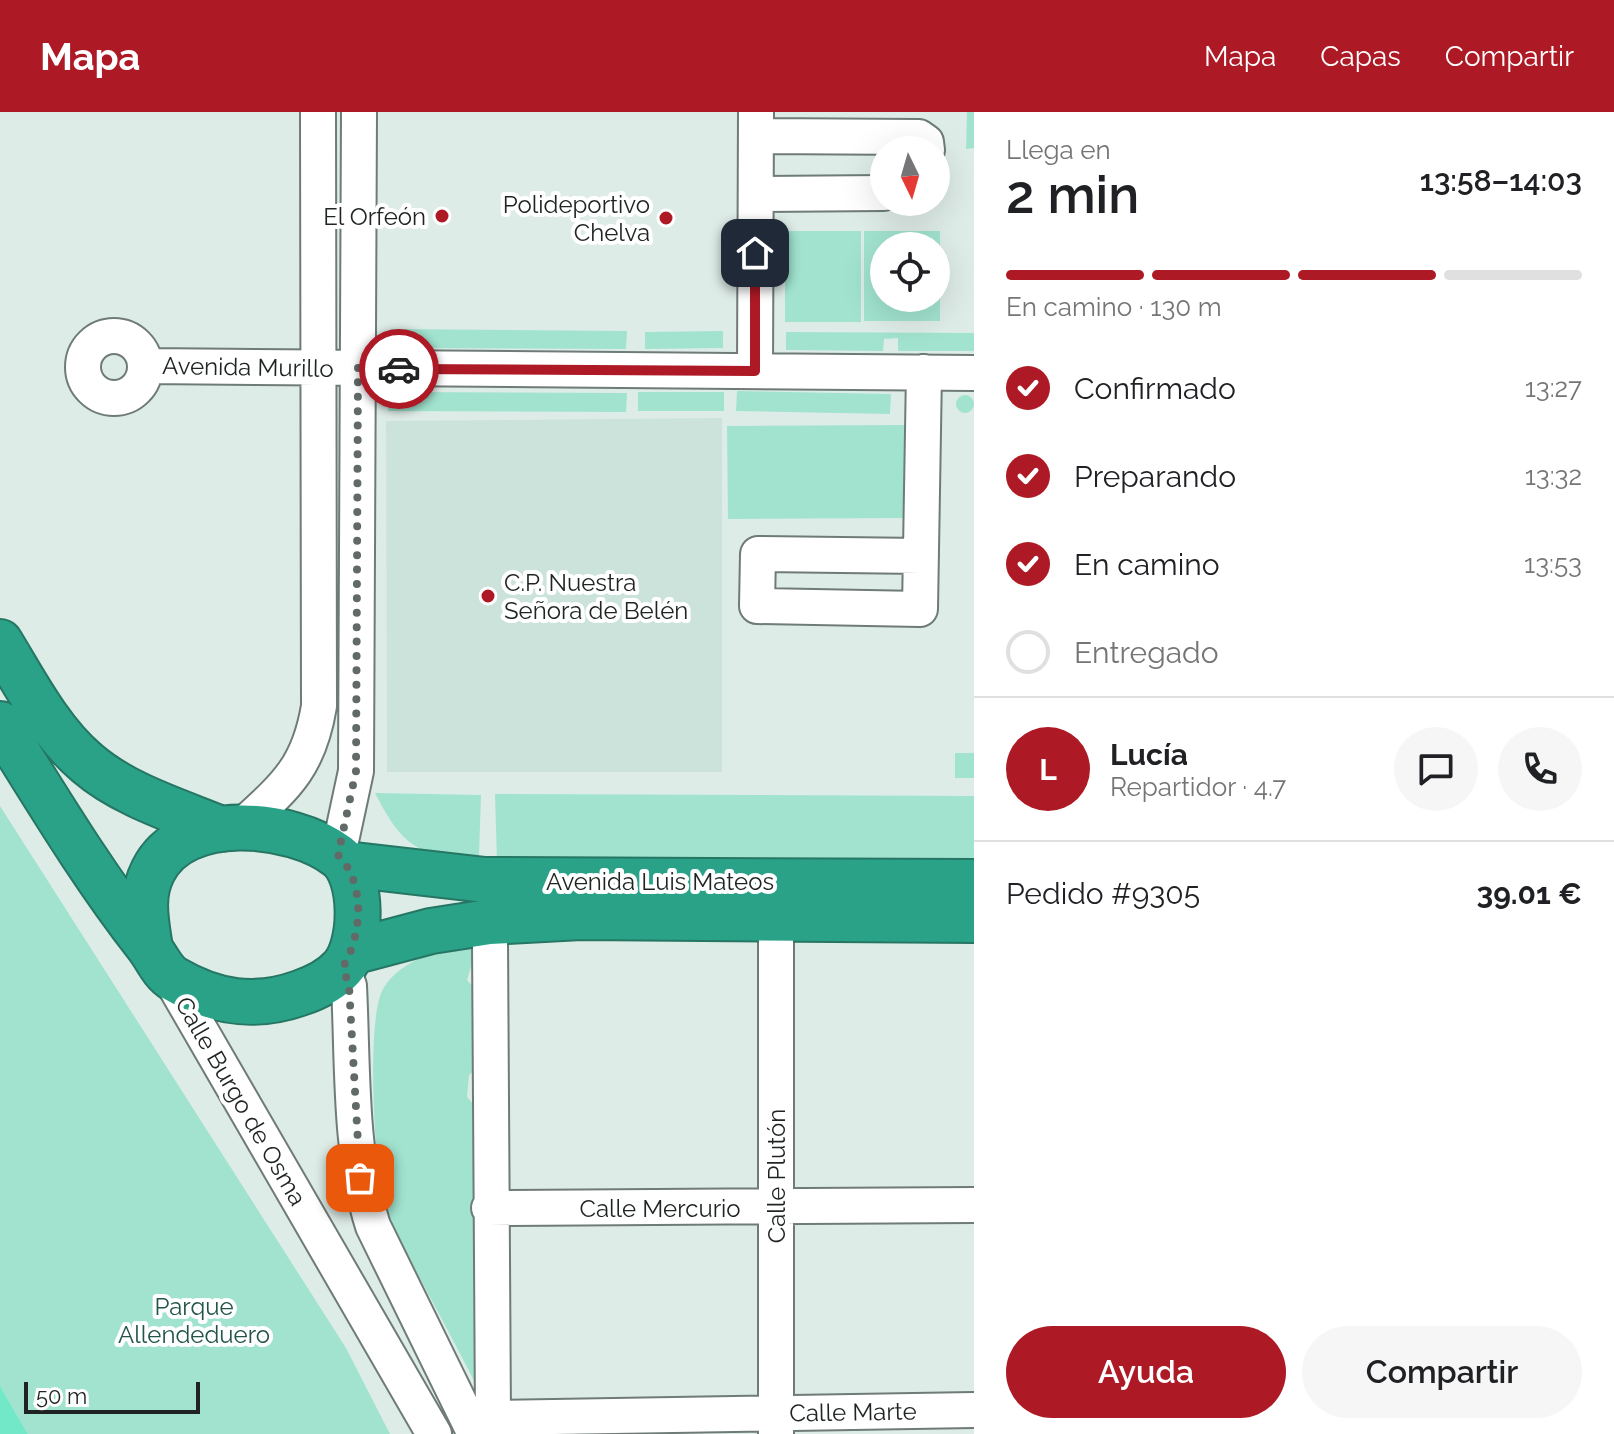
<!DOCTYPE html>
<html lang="es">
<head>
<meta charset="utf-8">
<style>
  body { margin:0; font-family:Raleway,sans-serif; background:#f6f6f6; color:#202124; height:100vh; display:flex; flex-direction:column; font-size:30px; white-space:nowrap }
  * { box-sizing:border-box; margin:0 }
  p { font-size:26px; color:#757577 }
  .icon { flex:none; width:44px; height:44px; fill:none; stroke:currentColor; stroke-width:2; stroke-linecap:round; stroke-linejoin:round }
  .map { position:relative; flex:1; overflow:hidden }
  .panel { display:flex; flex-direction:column; background:#fff; width:640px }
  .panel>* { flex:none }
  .needle { width:52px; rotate:175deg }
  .buttons { position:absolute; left:870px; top:24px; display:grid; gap:16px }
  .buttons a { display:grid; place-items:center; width:80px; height:80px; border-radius:50%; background:#fff; box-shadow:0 8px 32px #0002; font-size:40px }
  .scale { position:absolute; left:24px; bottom:20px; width:176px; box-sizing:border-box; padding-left:8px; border:4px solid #1f2423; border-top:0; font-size:22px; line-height:28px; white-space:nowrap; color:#1f2423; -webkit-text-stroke:6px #fff; paint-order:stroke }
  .pin { position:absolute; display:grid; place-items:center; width:68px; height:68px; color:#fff; margin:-34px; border-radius:16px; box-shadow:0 4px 12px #0006 }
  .courier { position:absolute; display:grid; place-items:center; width:80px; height:80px; margin:-40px; border:6px solid #ad1925; border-radius:50%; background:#fff; color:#222; box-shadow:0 2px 10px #0007 }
  .overview em { font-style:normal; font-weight:600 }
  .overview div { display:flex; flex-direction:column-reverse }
  .overview { display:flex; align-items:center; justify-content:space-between; height:136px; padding:0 32px }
  h1 { font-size:52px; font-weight:600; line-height:60px }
  .bar { display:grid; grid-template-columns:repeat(4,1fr); gap:12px 8px; align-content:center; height:96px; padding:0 32px }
  .bar i { height:10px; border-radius:6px; background:#e0e0e0 }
  .bar .current { background:#ad1925 }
  .bar p { grid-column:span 4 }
  .line { display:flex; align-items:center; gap:20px; padding:0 32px; border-top:2px solid #e0e0e0 }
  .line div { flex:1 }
  .round { display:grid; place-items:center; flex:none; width:84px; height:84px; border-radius:42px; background:#f6f6f6 }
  ol { padding:0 32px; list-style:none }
  li { display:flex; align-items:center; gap:24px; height:88px }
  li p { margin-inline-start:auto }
  li .icon { padding:8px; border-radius:50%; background:#ad1925; color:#fff; stroke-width:4 }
  li:last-child { color:#757577 }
  li i { width:44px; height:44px; border:4px solid #e0e0e0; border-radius:50% }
  .cta { display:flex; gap:16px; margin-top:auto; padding:16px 32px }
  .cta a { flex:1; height:92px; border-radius:48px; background:#ad1925; color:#fff; font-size:32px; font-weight:600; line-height:92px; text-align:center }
  .cta a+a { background:#f6f6f6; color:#202124 }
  header { display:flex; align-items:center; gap:48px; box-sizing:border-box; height:112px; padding:0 40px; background:#ad1925; color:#fff }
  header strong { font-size:38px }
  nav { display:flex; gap:44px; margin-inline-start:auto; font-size:28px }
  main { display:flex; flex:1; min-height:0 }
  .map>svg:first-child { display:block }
  .built { fill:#cce3dc }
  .green { fill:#a1e3cf; fill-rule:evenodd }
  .water { fill:#72e8c9 }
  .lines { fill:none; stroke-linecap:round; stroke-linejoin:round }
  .minor-casing { stroke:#6f7b77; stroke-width:38 }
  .highway-casing { stroke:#267664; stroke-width:48 }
  .minor { stroke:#fff; stroke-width:34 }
  .highway { stroke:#2aa287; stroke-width:44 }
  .done { stroke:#626a68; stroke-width:8; stroke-dasharray:0 14.4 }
  .route { stroke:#ad1925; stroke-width:10 }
  .poi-dot { fill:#ad1925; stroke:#fff; stroke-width:3 }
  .labels { text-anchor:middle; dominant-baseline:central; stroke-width:8; stroke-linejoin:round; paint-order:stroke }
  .poi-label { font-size:24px; fill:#1f2423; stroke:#fff; text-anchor:end }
  .street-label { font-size:24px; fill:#1f2423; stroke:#fff }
  .park-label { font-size:24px; fill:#225548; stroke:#fff }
</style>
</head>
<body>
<header>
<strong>Mapa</strong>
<nav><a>Mapa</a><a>Capas</a><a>Compartir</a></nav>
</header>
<main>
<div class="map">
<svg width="974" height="1322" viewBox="0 0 974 1322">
  <rect width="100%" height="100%" fill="#deece7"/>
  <path class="built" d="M722,306V660H387L386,309Z"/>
  <path class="green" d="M967,0H974V36L966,37Z
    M785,119H861V210H785Z
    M864,119H940V209H864ZM884,134H936V186H884Z
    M391,217L627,219L626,237L391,236Z
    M723,219V236L645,237V220Z
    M786,220L974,221V239H898V226L884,227L883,239L786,238Z
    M737,279L891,282L890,302L736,299Z
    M388,280L627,281L626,300L388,299Z
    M638,280H724V299H638Z
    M956 292a9 9 0 1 1 18 0a9 9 0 1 1-18 0Z
    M908,313V406L728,407L727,314Z
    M955,641H974V666H955Z
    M375,681L481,683L479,743C419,749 401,732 375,681Z
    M495,682L974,684V753L497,751Z
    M0,694L346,1236L390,1322H28L0,1274Z
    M478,832L467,868L478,881L475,958L469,963L467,985L481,1000L480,1117L473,1131L482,1137L483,1168L475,1177L485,1194V1290C465,1251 444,1211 423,1172C409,1146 392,1117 384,1089C374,1054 366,907 383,877C401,846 446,835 478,832Z"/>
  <path class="water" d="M0,1274L28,1322H0Z"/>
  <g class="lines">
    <g class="minor-casing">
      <path id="minor" d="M756,24L919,25L926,30L927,38
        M756,82L884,81
        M83 255a31 31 0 1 1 62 0a31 31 0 1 1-62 0Z
        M146,254L974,261
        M755,259L756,0
        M921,444L758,442L757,494L920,497L924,260
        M242,714C286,674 309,655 319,594L318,0
        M338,743L356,659L359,0
        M490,829L493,1306L974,1298
        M343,855L349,874C353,953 349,1038 373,1114L475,1322
        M169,864L434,1322
        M489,1096L974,1093
        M776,1322V807"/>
    </g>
    <g class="highway-casing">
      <path id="highway" d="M0,530C25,571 50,620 87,651C124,683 177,699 221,717
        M0,612C47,687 93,764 148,834C156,844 162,860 174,867C215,891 255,897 300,881C315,876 331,868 342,856C363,834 364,763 338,744C292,709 183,698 153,759C140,784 146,810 150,836
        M346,752L485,768L974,770
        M352,840L431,819L489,810L581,805L974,808"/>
    </g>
    <use href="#minor" class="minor"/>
    <use href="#highway" class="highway"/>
  </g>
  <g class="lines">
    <path class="done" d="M360,1066L349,874L343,855C362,823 366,771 338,743L356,659L358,256L399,257"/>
    <path class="route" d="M399,257L755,259V141"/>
  </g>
  <g class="poi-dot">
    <circle cx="442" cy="104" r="8"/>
    <circle cx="666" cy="106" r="8"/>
    <circle cx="488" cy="484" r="8"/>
  </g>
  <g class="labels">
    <g class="poi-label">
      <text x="650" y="92">Polideportivo<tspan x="650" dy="28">Chelva</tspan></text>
      <text x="426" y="104">El Orfeón</text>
      <text x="504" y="470" text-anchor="start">C.P. Nuestra<tspan x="504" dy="28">Señora de Belén</tspan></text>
    </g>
    <g class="street-label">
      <text transform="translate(248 255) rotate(1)">Avenida Murillo</text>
      <text x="660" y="769">Avenida Luis Mateos</text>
      <text transform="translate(241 989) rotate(60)">Calle Burgo de Osma</text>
      <text transform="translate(776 1064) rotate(-90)">Calle Plutón</text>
      <text x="660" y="1096">Calle Mercurio</text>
      <text transform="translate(853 1300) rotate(-1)">Calle Marte</text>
    </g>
    <g class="park-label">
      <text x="194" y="1194">Parque<tspan x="194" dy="28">Allendeduero</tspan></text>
    </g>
  </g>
</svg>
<div class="buttons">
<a><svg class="needle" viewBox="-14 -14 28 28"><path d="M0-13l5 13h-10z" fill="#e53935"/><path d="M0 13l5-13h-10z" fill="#757577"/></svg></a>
<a><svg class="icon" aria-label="locate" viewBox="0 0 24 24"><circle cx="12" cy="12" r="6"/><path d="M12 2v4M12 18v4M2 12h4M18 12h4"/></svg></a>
</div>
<div class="scale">50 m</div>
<div class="pin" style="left:360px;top:1066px;background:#ea580c"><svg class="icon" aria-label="bag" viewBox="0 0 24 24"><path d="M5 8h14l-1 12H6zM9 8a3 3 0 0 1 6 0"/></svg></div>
<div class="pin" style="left:755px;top:141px;background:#1f2937"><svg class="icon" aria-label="home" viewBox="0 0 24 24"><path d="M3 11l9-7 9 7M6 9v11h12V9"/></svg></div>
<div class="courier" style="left:399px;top:257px"><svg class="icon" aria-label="car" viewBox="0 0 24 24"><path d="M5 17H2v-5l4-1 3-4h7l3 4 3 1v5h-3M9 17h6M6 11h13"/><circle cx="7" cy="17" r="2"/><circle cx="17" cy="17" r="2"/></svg></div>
</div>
<section class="panel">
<div class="overview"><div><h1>2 min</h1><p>Llega en</p></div><em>13:58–14:03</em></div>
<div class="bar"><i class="current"></i><i class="current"></i><i class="current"></i><i></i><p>En camino · 130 m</p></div>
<ol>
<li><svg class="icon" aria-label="check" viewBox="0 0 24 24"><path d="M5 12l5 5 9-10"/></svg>Confirmado<p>13:27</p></li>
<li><svg class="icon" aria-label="check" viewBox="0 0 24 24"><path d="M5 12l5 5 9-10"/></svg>Preparando<p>13:32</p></li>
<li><svg class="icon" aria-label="check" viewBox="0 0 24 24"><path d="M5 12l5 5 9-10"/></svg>En camino<p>13:53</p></li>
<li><i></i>Entregado</li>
</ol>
<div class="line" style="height:144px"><b class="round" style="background:#ad1925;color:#fff">L</b><div><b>Lucía</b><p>Repartidor · 4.7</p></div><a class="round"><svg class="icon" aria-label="chat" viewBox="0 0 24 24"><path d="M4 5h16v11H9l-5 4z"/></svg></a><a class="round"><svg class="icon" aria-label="phone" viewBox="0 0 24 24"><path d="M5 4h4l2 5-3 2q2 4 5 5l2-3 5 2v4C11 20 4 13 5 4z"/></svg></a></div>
<div class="line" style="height:104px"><div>Pedido #9305</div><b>39.01 €</b></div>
<div class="cta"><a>Ayuda</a><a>Compartir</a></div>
</section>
</main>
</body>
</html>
